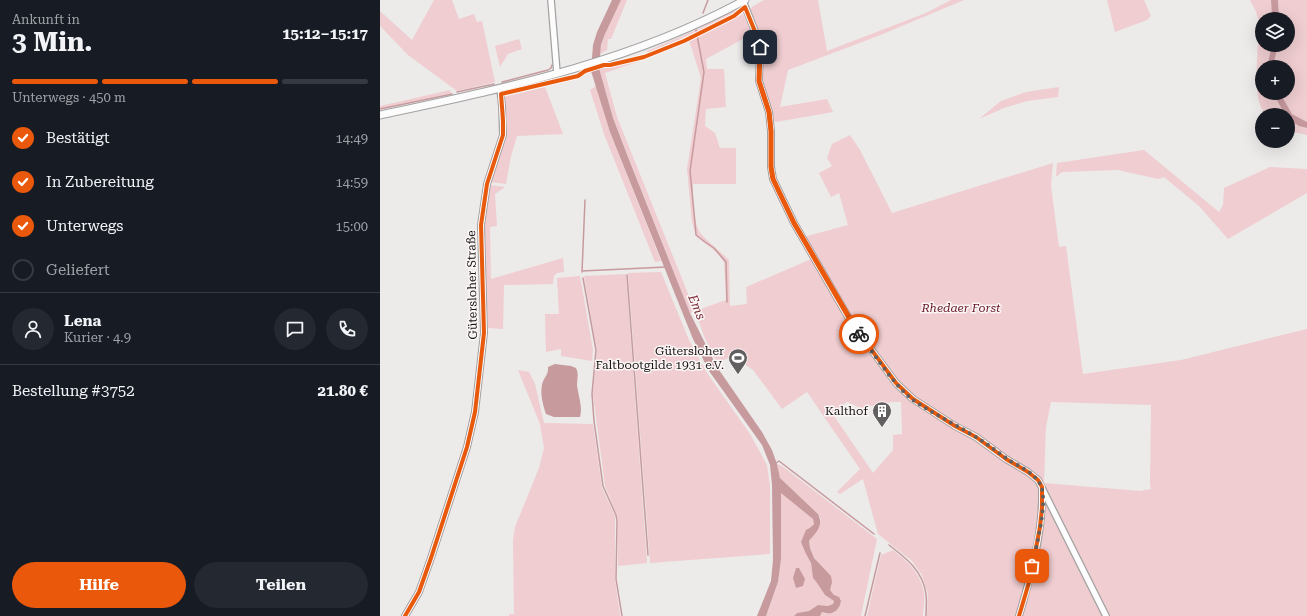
<!DOCTYPE html>
<html lang="de">
<head>
<meta charset="utf-8">
<style>
  body { margin:0; font-family:"Roboto Serif",serif; background:#242831; color:#f1f3f6; height:100vh; display:flex; flex-direction:column; font-size:15px; white-space:nowrap }
  * { box-sizing:border-box; margin:0 }
  p { font-size:13px; color:#9ea1a6 }
  .icon { flex:none; width:22px; height:22px; fill:none; stroke:currentColor; stroke-width:2; stroke-linecap:round; stroke-linejoin:round }
  .map { position:relative; flex:1; overflow:hidden }
  .drawer { display:flex; flex-direction:column; background:#171b24; width:380px }
  .drawer>* { flex:none }
  .tools { position:absolute; left:875px; top:12px; display:grid; gap:8px }
  .tools a { display:grid; place-items:center; width:40px; height:40px; border-radius:50%; background:#171b24; box-shadow:0 4px 16px #0002; font-size:20px }
  .pin { position:absolute; display:grid; place-items:center; width:34px; height:34px; color:#fff; margin:-17px; border-radius:8px; box-shadow:0 2px 6px #0006 }
  .courier { position:absolute; display:grid; place-items:center; width:40px; height:40px; margin:-20px; border:3px solid #ea580c; border-radius:50%; background:#fff; color:#222; box-shadow:0 1px 5px #0007 }
  .overview em { font-style:normal; font-weight:700 }
  .overview div { display:flex; flex-direction:column-reverse }
  .overview { display:flex; align-items:center; justify-content:space-between; height:68px; padding:0 12px }
  h1 { font-size:26px; font-weight:700; line-height:30px }
  .bar { display:grid; grid-template-columns:repeat(4,1fr); gap:6px 4px; align-content:center; height:48px; padding:0 12px }
  .bar i { height:5px; border-radius:3px; background:#363941 }
  .bar .selected { background:#ea580c }
  .bar p { grid-column:span 4 }
  .line { display:flex; align-items:center; gap:10px; padding:0 12px; border-top:1px solid #363941 }
  .line div { flex:1 }
  .round { display:grid; place-items:center; flex:none; width:42px; height:42px; border-radius:21px; background:#242831 }
  ol { padding:0 12px; list-style:none }
  li { display:flex; align-items:center; gap:12px; height:44px }
  li p { margin-inline-start:auto }
  li .icon { padding:4px; border-radius:50%; background:#ea580c; color:#fff; stroke-width:4 }
  li:last-child { color:#9ea1a6 }
  li i { width:22px; height:22px; border:2px solid #363941; border-radius:50% }
  .action { display:flex; gap:8px; margin-top:auto; padding:8px 12px }
  .action a { flex:1; height:46px; border-radius:24px; background:#ea580c; color:#fff; font-size:16px; font-weight:700; line-height:46px; text-align:center }
  .action a+a { background:#242831; color:#f1f3f6 }
  main { display:flex; flex:1; min-height:0 }
  .map>svg:first-child { display:block }
  .green { fill:#efcdd0; fill-rule:evenodd }
  .water { fill:#c79a9e }
  .lines { fill:none; stroke-linecap:round; stroke-linejoin:round }
  .stream { stroke:#c79a9e; stroke-width:1.5 }
  .minor-casing { stroke:#a3a1a1; stroke-width:8 }
  .major-casing { stroke:#a3a1a1; stroke-width:9 }
  .minor { stroke:#fcfcfc; stroke-width:5.5 }
  .major { stroke:#fcfcfc; stroke-width:7 }
  .cycleway-casing { stroke:#fcf6f6; stroke-width:6 }
  .cycleway { stroke:#e8590c; stroke-width:4 }
  .done { stroke:#615f5f; stroke-width:4; stroke-dasharray:0 7.2 }
  .route { stroke:#ea580c; stroke-width:5 }
  .labels { text-anchor:middle; dominant-baseline:central; stroke-width:3; stroke-linejoin:round; paint-order:stroke }
  .street-label { font-size:12px; fill:#161414; stroke:#fcf6f6 }
  .park-label { font-size:12px; font-style:italic; fill:#691b2a; stroke:#fcf6f6 }
  .poi-label { font-size:12px; fill:#161414; stroke:#fcf6f6; text-anchor:end }
  .water-label { font-size:13px; font-style:italic; fill:#792a37; stroke:#fcf6f6 }
</style>
</head>
<body>
<main>
<section class="drawer">
<div class="overview"><div><h1>3 Min.</h1><p>Ankunft in</p></div><em>15:12–15:17</em></div>
<div class="bar"><i class="selected"></i><i class="selected"></i><i class="selected"></i><i></i><p>Unterwegs · 450 m</p></div>
<ol>
<li><svg class="icon" aria-label="check" viewBox="0 0 24 24"><path d="M5 12l5 5 9-10"/></svg>Bestätigt<p>14:49</p></li>
<li><svg class="icon" aria-label="check" viewBox="0 0 24 24"><path d="M5 12l5 5 9-10"/></svg>In Zubereitung<p>14:59</p></li>
<li><svg class="icon" aria-label="check" viewBox="0 0 24 24"><path d="M5 12l5 5 9-10"/></svg>Unterwegs<p>15:00</p></li>
<li><i></i>Geliefert</li>
</ol>
<div class="line" style="height:72px"><a class="round"><svg class="icon" aria-label="person" viewBox="0 0 24 24"><circle cx="12" cy="8" r="4"/><path d="M4 21q1-7 8-7t8 7"/></svg></a><div><b>Lena</b><p>Kurier · 4.9</p></div><a class="round"><svg class="icon" aria-label="chat" viewBox="0 0 24 24"><path d="M4 5h16v11H9l-5 4z"/></svg></a><a class="round"><svg class="icon" aria-label="phone" viewBox="0 0 24 24"><path d="M5 4h4l2 5-3 2q2 4 5 5l2-3 5 2v4C11 20 4 13 5 4z"/></svg></a></div>
<div class="line" style="height:52px"><div>Bestellung #3752</div><b>21.80 €</b></div>
<div class="action"><a>Hilfe</a><a>Teilen</a></div>
</section>
<div class="map">
<svg width="927" height="616" viewBox="0 0 927 616">
  <rect width="100%" height="100%" fill="#edeaea"/>
  <path class="green" d="M54,0H72L79,19L94,14L97,22L102,21L115,82L77,91L28,55L0,26V11L32,40Z
    M241,0H247L231,39H228L227,50L220,54C222,35 233,18 241,0Z
    M384,0H438L447,51L546,13L571,0H584L498,36L408,70L400,107L447,99L453,112L396,122L392,119L382,81L379,34L370,11L372,7Z
    M686,0H764L771,16L767,20L735,32L727,0Z
    M870,0H891L892,19H882V45H892L887,67H882V93H893L905,115C900,115 891,117 887,114C870,106 879,43 879,26C879,16 874,8 870,0Z
    M898,0H927V122L912,114L900,93H908V67H894V62L898,45H908V19H899Z
    M358,9L353,15L268,54L267,51L312,32Z
    M363,14L372,34L326,59L327,69H344L346,107L326,109L325,126L335,133L340,148H356V184H313C313,197 313,224 321,234C329,243 340,251 349,260L350,306L367,304L366,287L436,257L424,237L468,225L459,193L451,197L439,173L452,166L447,158L452,144L470,135L480,150L512,213L673,163L671,186L679,247L686,246L703,374L801,360L927,329V616H547L548,594L542,575L532,561L498,534L483,479L460,494L457,492L480,469L427,392L402,409L373,370L353,356L337,363L324,336L315,311L310,313L233,118L219,68L227,65L230,67L268,58L225,73L237,117L315,311L346,300L344,262L336,252L316,236L312,222L307,169L321,78L309,40ZM467,402L481,408L512,402H521L522,434L513,435V450L493,473L452,413ZM671,402L771,405L770,485L771,489L760,491L664,483L666,427Z
    M139,39L142,49L128,54L120,67L115,46Z
    M216,86L230,132L281,261L275,262L224,134L210,90Z
    M165,87L183,134L137,136L131,156L126,184L110,182L126,136L127,120L124,97Z
    M679,87L678,97L647,101L624,108L599,119L621,101L646,92Z
    M70,90L71,93L0,109V106Z
    M908,119L919,126L927,128V135L914,132L908,128Z
    M764,150L839,212L843,205L844,188L890,167L927,169V193L848,239L819,206L784,177L778,179L738,170L682,172L676,177L677,163Z
    M110,185L125,187L115,194L117,226L110,227L111,279L183,258L184,272L177,273L174,276L173,284L124,285L123,329L108,328L103,226Z
    M281,272L309,340L327,373L370,434L387,465L390,486V554L270,563L248,273Z
    M246,274L267,563L238,566V521L237,515L225,486L213,394L217,350L204,276Z
    M200,276L213,350L212,361L181,356V349L166,352L165,314H179L177,278Z
    M138,370L149,372L155,384L164,423L213,424L222,488L235,516V580L240,616H129V614H134L133,540L135,527L159,468L164,448L160,424Z
    M397,464L402,466L497,539L481,616H440L442,612L446,614L455,612L454,595L450,590L451,576C440,566 430,557 429,541L434,534L441,519L438,514L400,478Z
    M401,492L433,519L434,524L431,527L426,530V554L431,563L433,578L437,583L445,595L454,601L453,604L448,606L438,605L429,611L417,613L414,616H386L398,582L401,559Z
    M513,550C528,562 541,574 544,593C545,600 543,609 543,616H487L501,555Z"/>
  <path class="water" d="M232,0H241L225,34L221,45L219,68L233,118L250,162L310,313L337,367L382,432L392,450L397,464L400,478L438,514C444,526 436,532 429,541L430,548L434,558L451,576L452,582L450,590L454,595L459,597L461,601C459,611 452,616 442,612L440,616H414L417,613L429,611L438,605L448,606L453,604L454,601L445,595L437,583L433,578L431,563L426,554L421,542L426,530L431,527L434,524L433,519L401,493V559L398,582L386,616H377L391,581L393,560L392,485L390,465L382,445L329,371L313,339L230,132L211,71L213,45L217,32Z
    M891,0H898L899,19H892Z
    M892,45H898L894,62V67H887Z
    M893,93H900L912,114L927,122V128L919,126L908,119V115H905Z
    M175,364L191,366L196,368C199,374 197,379 197,385C198,395 203,407 200,417H174L166,414C163,406 160,393 162,385C163,378 169,375 168,367Z
    M416,568H419L425,579L423,586L416,588L413,578Z"/>
  <g class="lines">
    <path class="stream" d="M323,13L328,0
      M316,30L324,72L310,171L315,223L316,235L325,242L334,248L346,262L347,302
      M122,82L168,70L171,68L172,65
      M77,92L114,84
      M0,109L72,94
      M202,271L286,267
      M202,272L205,200
      M247,275L268,555
      M203,278L216,350L212,394L214,421L223,486L236,515L237,521L236,579L242,616
      M396,463L399,461L494,534
      M509,545C526,558 543,571 546,594C547,601 546,609 546,616
      M485,616L500,553"/>
    <g class="minor-casing">
      <path id="minor" d="M171,0L177,73
        M363,1L376,34L380,47L379,81L389,112L391,131V167L393,179L414,223L471,322L516,383L533,399L575,426L596,437L626,459L648,472L658,480L726,616
        M25,616L39,592L51,558L87,447L95,412L104,333L101,225L107,184L123,135L122,106L120,88
        M639,616C651,575 663,533 662,490"/>
    </g>
    <g class="major-casing">
      <path id="major" d="M0,115C125,88 252,62 365,0"/>
    </g>
    <use href="#minor" class="minor"/>
    <use href="#major" class="major"/>
    <g class="cycleway-casing">
      <path id="cycleway" d="M25,616L39,592L51,558L87,447L95,412L104,333L101,225L107,184L123,135V120L121,94L198,76L205,71L224,65H230L264,57L304,41L354,16L365,7L376,34L380,47L379,81L389,112L391,131V167L393,179L414,223L471,322L516,383L533,399L575,426L596,437L626,459L648,472L658,480L662,487V508L660,527L650,579L639,616"/>
    </g>
    <use href="#cycleway" class="cycleway"/>
  </g>
  <g class="lines">
    <path class="done" d="M479,334C496,356 512,383 533,400C553,414 575,424 596,437C606,443 616,451 626,458C637,466 655,472 661,486C668,502 656,548 652,566"/>
    <path class="route" d="M380,47L379,81L389,112L391,131V167L393,179L414,223L479,334"/>
  </g>
  <defs>
    <g id="stadium-pin" transform="scale(1)"><path d="M0 17L-7.5 6A9.5 9.5 0 1 1 7.5 6Z" fill="#615f5f" stroke="#fcf6f6"/><path d="M0-5a6.5 5 0 1 0 0 10a6.5 5 0 1 0 0-10ZM-3.5-1.8h7v3.6h-7Z" fill="#fff"/></g>
    <g id="building-pin" transform="scale(1)"><path d="M0 17L-7.5 6A9.5 9.5 0 1 1 7.5 6Z" fill="#615f5f" stroke="#fcf6f6"/><path d="M-4-6H4V6H1V3H-1V6H-4ZM-2.5-4.3h1.7v1.8h-1.7ZM.8-4.3h1.7v1.8H.8ZM-2.5-1h1.7V.8h-1.7ZM.8-1h1.7V.8H.8Z" fill="#fff"/></g>
  </defs>
  <g fill-rule="evenodd">
    <use href="#stadium-pin" x="358" y="358"/>
    <use href="#building-pin" x="502" y="411"/>
  </g>
  <g class="labels">
    <g class="street-label">
      <text transform="translate(92 285) rotate(-91)">Gütersloher Straße</text>
    </g>
    <g class="park-label">
      <text x="581" y="308">Rhedaer Forst</text>
    </g>
    <g class="poi-label">
      <text x="344" y="351">Gütersloher<tspan x="344" dy="14">Faltbootgilde 1931 e.V.</tspan></text>
      <text x="488" y="411">Kalthof</text>
    </g>
    <g class="water-label">
      <text transform="translate(317 307) rotate(68)">Ems</text>
    </g>
  </g>
</svg>
<div class="tools">
<a><svg class="icon" aria-label="layers" viewBox="0 0 24 24"><path d="M12 4l9 5-9 5-9-5zM3 14l9 5 9-5"/></svg></a>
<a>+</a>
<a>−</a>
</div>
<div class="pin" style="left:652px;top:566px;background:#ea580c"><svg class="icon" aria-label="bag" viewBox="0 0 24 24"><path d="M5 8h14l-1 12H6zM9 8a3 3 0 0 1 6 0"/></svg></div>
<div class="pin" style="left:380px;top:47px;background:#1f2937"><svg class="icon" aria-label="home" viewBox="0 0 24 24"><path d="M3 11l9-7 9 7M6 9v11h12V9"/></svg></div>
<div class="courier" style="left:479px;top:334px"><svg class="icon" aria-label="bike" viewBox="0 0 24 24"><circle cx="6" cy="16" r="4"/><circle cx="18" cy="16" r="4"/><path d="M6 16l4-8h5l3 8M10 8l3 8H6M13 5h3"/></svg></div>
</div>
</main>
</body>
</html>
